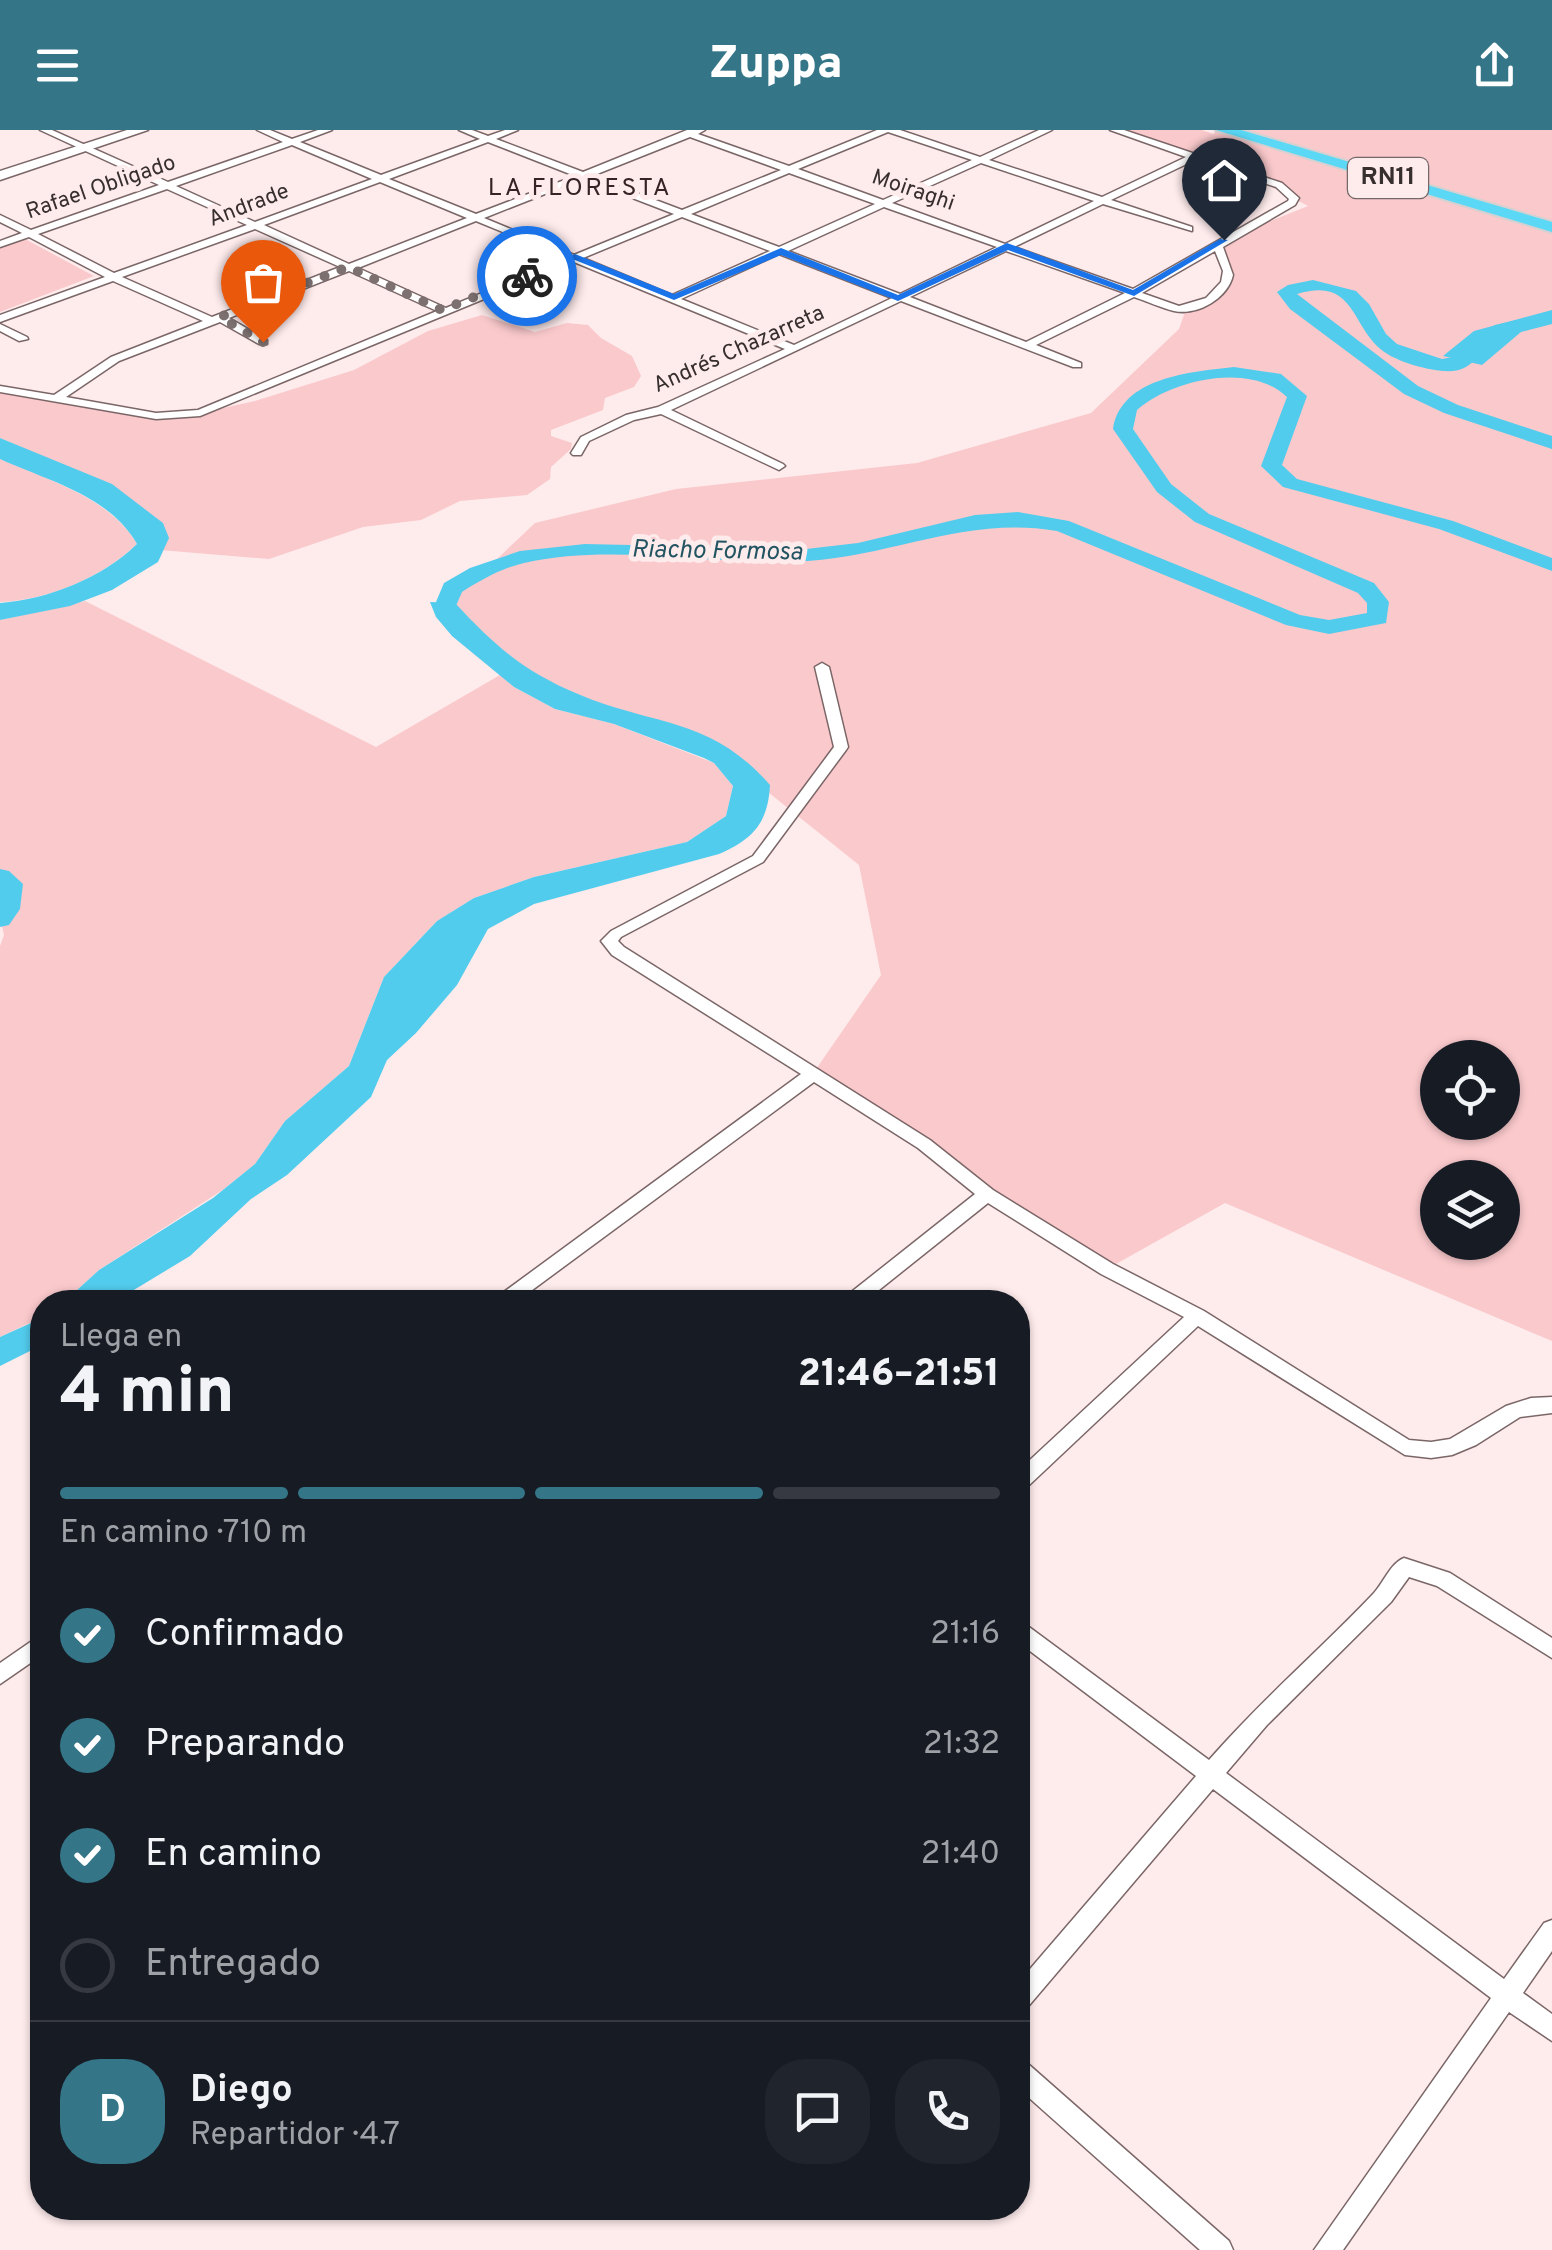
<!DOCTYPE html>
<html lang="es">
<head>
<meta charset="utf-8">
<style>
  body { margin:0; font-family:Overpass,sans-serif; background:#20242c; color:#f1f3f6; height:100vh; display:flex; flex-direction:column; font-size:38px; white-space:nowrap }
  * { box-sizing:border-box; margin:0 }
  p { font-size:32px; color:#9ea1a6 }
  .icon { flex:none; width:55px; height:55px; fill:none; stroke:currentColor; stroke-width:2; stroke-linecap:round; stroke-linejoin:round }
  .map { position:relative; flex:1; overflow:hidden }
  .drawer { position:absolute; left:30px; top:1160px; width:1000px; height:930px; display:flex; flex-direction:column; background:#171b24; border-radius:40px; box-shadow:0 2px 8px #0004 }
  .drawer>* { flex:none }
  .buttons { position:absolute; left:1420px; top:910px; display:grid; gap:20px }
  .buttons a { display:grid; place-items:center; width:100px; height:100px; border-radius:50%; background:#171b24; box-shadow:0 2px 8px #0004; font-size:50px }
  .pin { position:absolute; display:grid; place-items:center; width:85px; height:85px; color:#fff; margin:-102px -42px; border-radius:50% 50% 50% 0; rotate:-45deg; box-shadow:0 0 10px #0007 }
  .pin .icon { rotate:45deg }
  .courier { position:absolute; display:grid; place-items:center; width:100px; height:100px; margin:-50px; border:8px solid #1a73e8; border-radius:50%; background:#fff; color:#222; box-shadow:0 2px 12px #0007 }
  .headline em { font-style:normal; font-weight:800 }
  .headline div { display:flex; flex-direction:column-reverse }
  .headline { display:flex; align-items:center; justify-content:space-between; height:170px; padding:0 30px }
  h1 { font-size:65px; font-weight:800; line-height:75px }
  .bar { display:grid; grid-template-columns:repeat(4,1fr); gap:15px 10px; align-content:center; height:120px; padding:0 30px }
  .bar i { height:12px; border-radius:8px; background:#363941 }
  .bar .on { background:#347688 }
  .bar p { grid-column:span 4 }
  .line { display:flex; align-items:center; gap:25px; padding:0 30px; border-top:2px solid #363941 }
  .line div { flex:1 }
  .round { display:grid; place-items:center; flex:none; width:105px; height:105px; border-radius:40px; background:#20242c }
  ol { padding:0 30px; list-style:none }
  li { display:flex; align-items:center; gap:30px; height:110px }
  li p { margin-inline-start:auto }
  li .icon { padding:10px; border-radius:50%; background:#347688; color:#fff; stroke-width:4 }
  li:last-child { color:#9ea1a6 }
  li i { width:55px; height:55px; border:5px solid #363941; border-radius:50% }
  header { display:flex; justify-content:space-between; align-items:center; height:130px; padding:0 30px; background:#347688; color:#fff; font-size:45px; font-weight:800 }
  .map>svg:first-child { display:block }
  .green { fill:#fac9cc; fill-rule:evenodd }
  .water { fill:#52cced }
  .lines { fill:none; stroke-linecap:round; stroke-linejoin:round }
  .river { fill:#52cced; fill-rule:evenodd }
  .minor-casing { stroke:#7b6667; stroke-width:3 }
  .secondary-casing { stroke:#7b6667; stroke-width:3 }
  .trunk-casing { stroke:#d3d1d1; stroke-width:4 }
  .minor { fill:#fff; fill-rule:evenodd }
  .secondary { fill:#fff; fill-rule:evenodd }
  .trunk { fill:#5ad8f6; fill-rule:evenodd }
  .route { fill:#1a73e8 }
  .done { stroke:#7d7070; stroke-width:10; stroke-dasharray:0 18 }
  .labels { text-anchor:middle; dominant-baseline:central; stroke-width:10; stroke-linejoin:round; paint-order:stroke }
  .far-street-label { font-size:22px; fill:#372e2e; stroke:#feebec }
  .shield { fill:#feebec; stroke:#736767; stroke-width:2.5 }
  .shield-label { font-size:25px; font-weight:bold; fill:#372e2e }
  .far-neighbourhood-label { font-size:25px; letter-spacing:2.5px; fill:#352425; stroke:#feebec }
  .far-water-label { font-size:25px; font-style:italic; fill:#225462; stroke:#feebec }
</style>
</head>
<body>
<header><svg class="icon" aria-label="menu" viewBox="0 0 24 24"><path d="M4 6h16M4 12h16M4 18h16"/></svg>Zuppa<svg class="icon" aria-label="share" viewBox="0 0 24 24"><path d="M12 15V3M7 8l5-5 5 5M5 13v7h14v-7"/></svg></header>
<div class="map">
<svg width="1552" height="2120" viewBox="0 0 1552 2120">
  <rect width="100%" height="100%" fill="#feebec"/>
  <path class="green" d="M1115,0H1202L1213,4L1218,0H1552V1211L1225,1073L1107,1139L812,945L881,845L859,735L728,630L548,561L444,479L535,393L676,359L917,333L1091,283L1179,199L1186,179L1210,169L1228,148L1223,110L1308,76L1244,42ZM1438,928H1502V992H1438ZM1438,1048H1502V1112H1438Z
    M25,109L94,146L0,182V118Z
    M482,185L535,202L567,193L588,195L601,208L632,226L641,246L634,257L605,268L603,280L551,300V306L572,313L571,319L551,337L550,349L527,365L460,371L421,390L363,397L269,429L148,419L81,343L0,308V259L156,286L182,287L255,271L354,240L428,201Z
    M0,329C48,350 109,367 137,414C102,447 49,470 0,472Z
    M85,471L376,617L500,545L514,557L555,579L614,594L714,633L733,656L726,686L687,712L534,747L474,768L437,791L384,847L349,936L285,991L255,1034L224,1059L99,1140L64,1172H42V1187L0,1207V816L4,805L0,788L10,754L0,747V490Z"/>
  <path class="water" d="M1552,180V194L1521,202L1482,235L1443,226L1474,201Z
    M0,308L112,354L163,393L169,408L158,432L112,460L70,476L0,490V473C49,469 102,448 137,414C109,365 48,351 0,329Z
    M430,472L455,473C494,515 523,541 578,564C652,596 710,586 770,655C768,693 753,709 719,724L534,774L488,799L457,855L416,903L387,930L371,967L287,1045L251,1069L190,1126L114,1172H64L99,1140L213,1068L255,1034L285,991L349,936L384,847L437,791L474,768L534,747L687,712L726,686L733,656L714,633L704,628L614,594L555,579L514,557L452,506L436,487Z
    M42,1188V1215L0,1236V1207Z"/>
  <g class="lines">
    <path class="river" d="M1313,150L1356,161L1369,174L1386,204L1397,214L1442,229L1459,226L1477,205L1495,195L1552,182V192C1533,196 1509,199 1493,211C1473,225 1475,243 1443,241C1423,239 1393,231 1378,217C1351,191 1352,147 1297,164L1418,256L1458,275L1552,306V319L1444,283L1404,264L1290,179L1277,162L1288,155Z
      M1234,237L1281,244L1307,266L1282,335L1297,349L1453,391L1552,428V441L1439,399L1283,357L1261,336L1287,267C1251,232 1172,249 1137,280L1133,299L1171,354L1209,384L1374,453L1389,472L1386,493L1329,504L1286,495L1057,401C966,386 897,425 808,431C715,437 616,412 524,433C502,438 481,450 462,462L455,478L476,501L465,508L457,506L433,479L444,453L470,438L520,421L585,414L806,419L858,413L975,385L1018,382L1069,391L1300,485L1329,490L1367,483V473L1358,463L1195,392L1157,362L1113,299C1121,247 1191,242 1234,237Z
      M0,739L9,741L23,754L20,779L9,795L0,797Z"/>
    <g class="minor-casing">
      <path id="minor" d="M40,0H52L168,52L283,12L257,0H270L292,9L318,0H332L300,12L381,45L480,9L459,0H472L488,6L505,0H518L496,9L583,42L687,0H705L698,4L789,36L877,0H900L980,27L1039,0H1052L989,30L1102,67L1186,27L1110,0H1124L1282,53L1299,68L1295,75L1223,117L1233,145C1228,168 1198,186 1174,181C1161,178 1147,171 1134,167L1036,215L1081,233V237H1073L901,171L671,280L783,334L785,336L779,340L661,284L634,290L589,311L581,325H573L571,323L581,307L626,285L658,277L785,219L574,132L200,286L156,289L0,262V256L54,265L111,227L203,191L113,151L0,192V185L105,147L29,107L0,117V111L22,103L0,92V85L31,100L159,55ZM888,2L972,30L883,70L798,39ZM690,7L781,40L682,80L592,46ZM488,12L575,46L476,84L389,49ZM292,15L372,49L255,92L176,56ZM1195,30L1276,57L1289,69L1288,71L1133,159L1014,117L1103,74L1192,101V97L1111,70ZM981,33L1094,71L1005,114L892,73ZM789,43L875,74L779,117L691,84ZM583,49L674,84L574,125L484,88ZM380,52L467,88L349,134L264,95ZM167,59L247,95L114,143L38,104ZM884,77L997,117L900,164L788,121ZM682,87L770,121L672,165L583,128ZM476,91L566,128L446,178L358,138ZM255,99L340,137L212,187L122,147ZM1006,121L1125,163L1026,212L910,167ZM1215,121L1223,141L1221,152L1206,168L1179,176L1142,163ZM779,124L892,168L794,215L681,169ZM349,141L437,181L198,280L156,283L66,267L119,231L220,192L259,214H267V210L229,188Z
        M0,194L27,207L28,209L19,211L0,201Z
        M822,533L829,537L848,617L846,620L763,732L621,807L618,811L624,817L930,1010L993,1060L1113,1134L1204,1181L1409,1310L1431,1312L1450,1309L1506,1276L1531,1268L1552,1267V1283L1520,1287L1476,1315L1452,1325L1431,1328L1405,1325L1198,1196L1025,1359L1018,1361V1341L1184,1187L1101,1144L988,1073L864,1172H843L845,1167L975,1064L918,1018L814,952L516,1172H495L497,1167L801,944L612,825L601,811L611,801L753,726L834,617L815,537Z
        M1404,1428L1450,1443L1552,1508V1528L1437,1456L1409,1447L1391,1472L1267,1595L1226,1643L1504,1849L1544,1793L1552,1790V1821L1523,1863L1552,1884V1911L1509,1882L1343,2120H1314L1491,1868L1213,1659L1026,1879L1018,1883V1853L1196,1646L1018,1512V1491L1025,1494L1209,1630C1261,1570 1320,1520 1374,1463C1384,1452 1390,1434 1404,1428Z
        M42,1504V1525L0,1554V1533Z
        M1018,1930L1027,1933L1229,2111L1233,2120H1200L1018,1958Z"/>
    </g>
    <g class="secondary-casing">
      <path id="secondary" d="M127,0H148L0,50V41Z"/>
    </g>
    <g class="trunk-casing">
      <path id="trunk" d="M1216,0H1241L1552,92V102Z"/>
    </g>
    <use href="#minor" class="minor"/>
    <use href="#secondary" class="secondary"/>
    <use href="#trunk" class="trunk"/>
  </g>
  <path class="route" d="M1220,109L1228,110L1134,166L1008,120L898,171L781,125L674,170L575,130L530,148L522,146L575,124L674,164L781,118L898,165L1007,113L1133,160Z"/>
  <g class="lines">
    <path class="done" d="M263,212L220,187L348,137L442,180L527,146"/>
  </g>
  <g class="labels">
    <g class="far-street-label">
      <text transform="translate(101 58) rotate(-19)">Rafael Obligado</text>
      <text transform="translate(913 61) rotate(19)">Moiraghi</text>
      <text transform="translate(249 76) rotate(-21)">Andrade</text>
      <text transform="translate(739 220) rotate(-24)">Andrés Chazarreta</text>
    </g>
    <rect class="shield" x="1348" y="28" width="80" height="40" rx="8"/>
    <g class="shield-label">
      <text x="1388" y="48">RN11</text>
    </g>
    <g class="far-neighbourhood-label">
      <text x="580" y="59">LA FLORESTA</text>
    </g>
    <g class="far-water-label">
      <text transform="translate(717 422) rotate(1)">Riacho Formosa</text>
    </g>
  </g>
</svg>
<div class="buttons">
<a><svg class="icon" aria-label="locate" viewBox="0 0 24 24"><circle cx="12" cy="12" r="6"/><path d="M12 2v4M12 18v4M2 12h4M18 12h4"/></svg></a>
<a><svg class="icon" aria-label="layers" viewBox="0 0 24 24"><path d="M12 4l9 5-9 5-9-5zM3 14l9 5 9-5"/></svg></a>
</div>
<div class="pin" style="left:263px;top:212px;background:#ea580c"><svg class="icon" aria-label="bag" viewBox="0 0 24 24"><path d="M5 8h14l-1 12H6zM9 8a3 3 0 0 1 6 0"/></svg></div>
<div class="pin" style="left:1224px;top:110px;background:#1f2937"><svg class="icon" aria-label="home" viewBox="0 0 24 24"><path d="M3 11l9-7 9 7M6 9v11h12V9"/></svg></div>
<div class="courier" style="left:527px;top:146px"><svg class="icon" aria-label="bike" viewBox="0 0 24 24"><circle cx="6" cy="16" r="4"/><circle cx="18" cy="16" r="4"/><path d="M6 16l4-8h5l3 8M10 8l3 8H6M13 5h3"/></svg></div>
<section class="drawer">
<div class="headline"><div><h1>4 min</h1><p>Llega en</p></div><em>21:46–21:51</em></div>
<div class="bar"><i class="on"></i><i class="on"></i><i class="on"></i><i></i><p>En camino · 710 m</p></div>
<ol>
<li><svg class="icon" aria-label="check" viewBox="0 0 24 24"><path d="M5 12l5 5 9-10"/></svg>Confirmado<p>21:16</p></li>
<li><svg class="icon" aria-label="check" viewBox="0 0 24 24"><path d="M5 12l5 5 9-10"/></svg>Preparando<p>21:32</p></li>
<li><svg class="icon" aria-label="check" viewBox="0 0 24 24"><path d="M5 12l5 5 9-10"/></svg>En camino<p>21:40</p></li>
<li><i></i>Entregado</li>
</ol>
<div class="line" style="height:180px"><b class="round" style="background:#347688;color:#fff">D</b><div><b>Diego</b><p>Repartidor · 4.7</p></div><a class="round"><svg class="icon" aria-label="chat" viewBox="0 0 24 24"><path d="M4 5h16v11H9l-5 4z"/></svg></a><a class="round"><svg class="icon" aria-label="phone" viewBox="0 0 24 24"><path d="M5 4h4l2 5-3 2q2 4 5 5l2-3 5 2v4C11 20 4 13 5 4z"/></svg></a></div>
</section>
</div>
</body>
</html>
